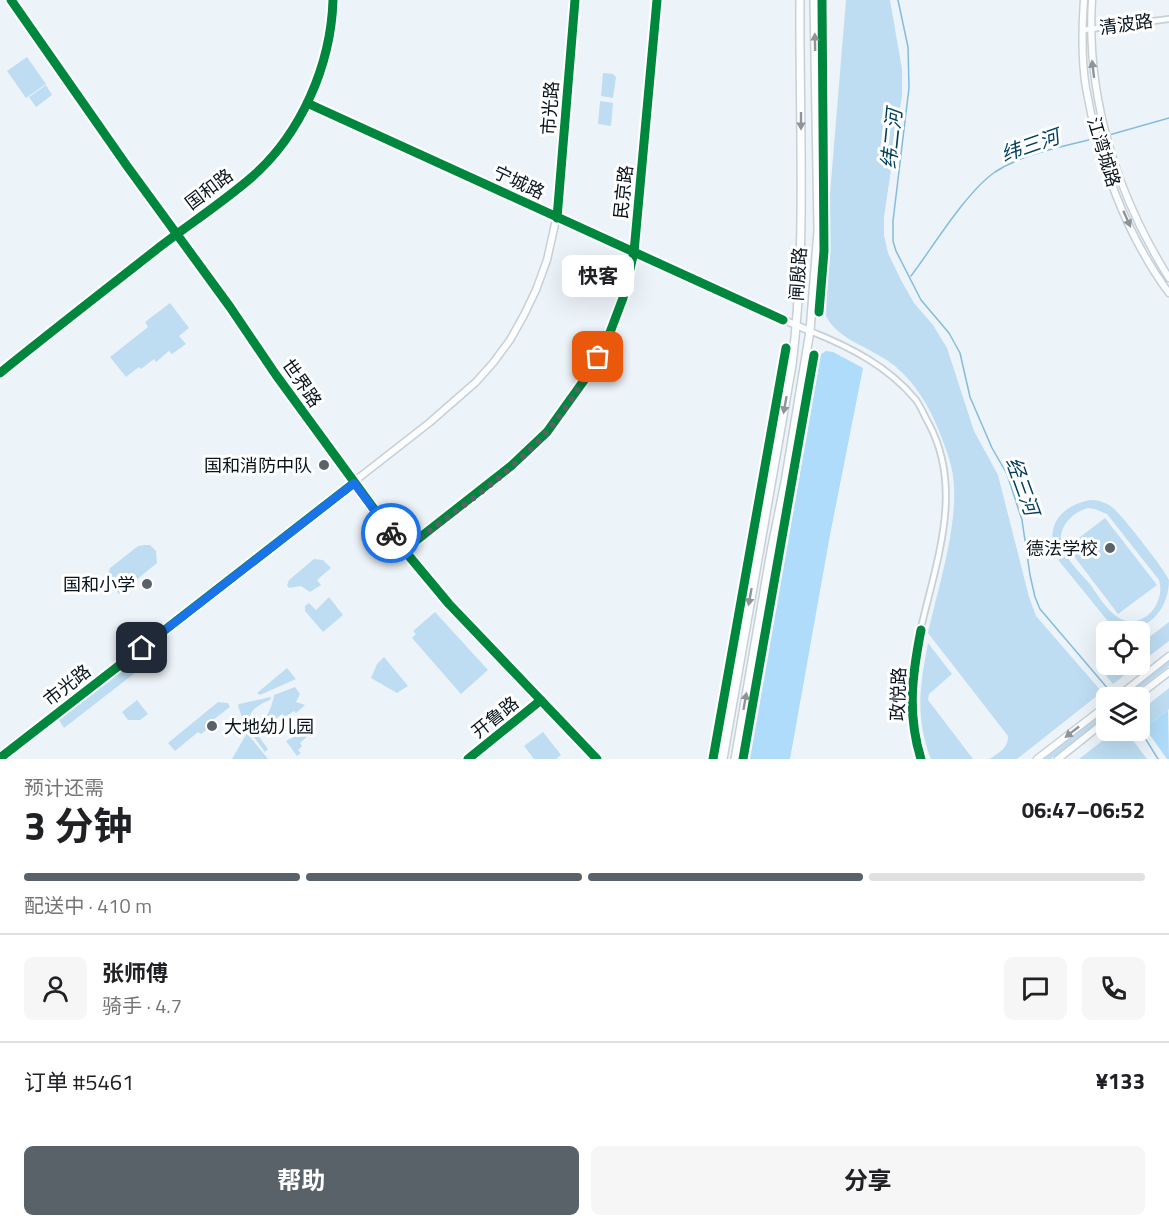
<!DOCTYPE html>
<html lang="zh">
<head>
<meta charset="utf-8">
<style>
  body { margin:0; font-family:"Titillium Web","Noto Sans SC",sans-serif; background:#f6f6f6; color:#202124; height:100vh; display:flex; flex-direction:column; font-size:22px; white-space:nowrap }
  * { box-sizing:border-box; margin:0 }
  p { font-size:20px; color:#757577 }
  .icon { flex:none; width:33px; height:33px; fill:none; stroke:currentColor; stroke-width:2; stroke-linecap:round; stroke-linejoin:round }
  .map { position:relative; height:759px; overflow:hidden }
  .details { display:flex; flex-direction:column; background:#fff; flex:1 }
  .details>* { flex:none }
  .controls { position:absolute; left:1096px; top:621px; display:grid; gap:12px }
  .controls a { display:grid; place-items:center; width:54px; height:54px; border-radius:9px; background:#fff; box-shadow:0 6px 24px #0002; font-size:30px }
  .pin { position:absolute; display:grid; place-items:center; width:51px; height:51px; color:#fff; margin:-26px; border-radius:12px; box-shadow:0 3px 9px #0006 }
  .courier { position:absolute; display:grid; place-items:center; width:60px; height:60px; margin:-30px; border:4px solid #1a73e8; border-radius:50%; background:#fff; color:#222; box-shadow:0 2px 8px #0007 }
  .bubble { position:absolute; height:42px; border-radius:9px; background:#fff; box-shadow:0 6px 24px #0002; font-size:20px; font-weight:700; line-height:42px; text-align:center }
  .overview em { font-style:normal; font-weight:700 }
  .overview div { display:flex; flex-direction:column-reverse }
  .overview { display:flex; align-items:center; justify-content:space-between; height:102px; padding:0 24px }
  h1 { font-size:39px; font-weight:700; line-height:45px }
  .bar { display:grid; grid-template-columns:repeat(4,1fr); gap:9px 6px; align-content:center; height:72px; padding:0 24px }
  .bar i { height:8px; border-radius:4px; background:#e0e0e0 }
  .bar .current { background:#596269 }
  .bar p { grid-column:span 4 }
  .line { display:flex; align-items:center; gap:15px; padding:0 24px; border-top:2px solid #e0e0e0 }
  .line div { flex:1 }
  .round { display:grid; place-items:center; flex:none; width:63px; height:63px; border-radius:9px; background:#f6f6f6 }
  .action { display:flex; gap:12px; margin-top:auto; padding:12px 24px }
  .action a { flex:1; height:69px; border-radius:9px; background:#596269; color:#fff; font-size:24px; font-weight:700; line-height:69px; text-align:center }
  .action a+a { background:#f6f6f6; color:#202124 }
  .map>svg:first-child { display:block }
  .green { fill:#beddf2; fill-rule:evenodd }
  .forest { fill:#afdcfa }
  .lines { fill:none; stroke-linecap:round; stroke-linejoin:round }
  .stream { stroke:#84bcde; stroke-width:1.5 }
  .street-casing { stroke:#c7d0d7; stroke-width:8 }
  .secondary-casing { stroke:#c7d0d7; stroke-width:9 }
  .primary-casing { stroke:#c7d0d7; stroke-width:10 }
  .street { stroke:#fcfdfe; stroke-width:4.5 }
  .secondary { stroke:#fcfdfe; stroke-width:6 }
  .primary { stroke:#fcfdfe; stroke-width:7 }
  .cycleway-casing { stroke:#fff; stroke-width:13 }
  .cycleway { stroke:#00873e; stroke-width:9 }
  .oneway { fill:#8f9498 }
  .done { stroke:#596269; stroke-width:6; stroke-dasharray:0 10.8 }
  .route { stroke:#1a73e8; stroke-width:8 }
  .poi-dot { fill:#596269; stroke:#fff; stroke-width:2 }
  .labels { text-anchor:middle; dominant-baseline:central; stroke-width:6; stroke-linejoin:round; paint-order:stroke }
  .street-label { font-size:18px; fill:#09141c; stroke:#fff }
  .poi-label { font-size:18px; fill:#09141c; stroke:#fff; text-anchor:end }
  .water-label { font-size:20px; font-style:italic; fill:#004060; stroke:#fff }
</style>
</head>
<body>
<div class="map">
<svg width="1169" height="759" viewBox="0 0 1169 759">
  <rect width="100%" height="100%" fill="#edf4f9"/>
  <path class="green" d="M846,0H890L902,69V95L884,217V235L888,253L901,280L914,303L933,325L947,348L974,431L998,475L1029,597L1036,616L1102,692L1017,759H990C999,752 1008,749 1008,736L928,633C938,588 956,533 954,488C954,468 946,449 939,431C929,406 916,384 895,366C875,349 837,340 826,316L830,194Z
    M27,57L46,84L26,98L7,71Z
    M603,73L613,74L616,77L613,98L601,96Z
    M46,85L52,95L36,107L29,97Z
    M600,101L613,103L611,126L598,124Z
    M170,303L189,328L179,336L186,344L172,354L169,351L156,362L154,359L141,369L139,367L126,377L110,357L148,327L145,322Z
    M1090,500C1099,500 1109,503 1115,510C1122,515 1168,574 1169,580C1169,616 1137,642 1107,620L1059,561C1043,529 1057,507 1090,500ZM1088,508L1095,509L1107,514L1159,580C1166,603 1143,631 1119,618C1106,610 1098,595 1089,583C1080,573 1069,562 1063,550C1055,530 1070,513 1088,508Z
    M1105,518L1157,585L1118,614L1067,547Z
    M145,545H150L156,551L157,563L119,594L107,579L110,568L138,546Z
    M314,559L323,560L331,568L317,580L321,585L310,592L301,586L289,588L287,585L289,580Z
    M329,597L343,615L323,632L305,611V606L309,603L316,610Z
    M435,612L488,670L461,694L412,638L416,634L413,631Z
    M1169,622V641L1140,663V644Z
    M928,643L952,674L929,694L928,700L973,759H931L930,757C915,714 920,686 928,643Z
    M143,654L149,662L64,728L59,720Z
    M384,657L408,686L397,693L371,678L377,664Z
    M1169,660V666L1130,696L1127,692Z
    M1113,665V664L1138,665L1113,684L1103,672Z
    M287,668L296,679L260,695L257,693Z
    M295,687L300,694L296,702L305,705L296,713L294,711L285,717L282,714L257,734L268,749L265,752L247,728C254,720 247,727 256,724C268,720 272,706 274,695Z
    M1169,688V709L1145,728L1140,720V711Z
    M271,697L270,700C260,704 248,710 249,723L245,726L238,706L239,704Z
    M137,700L148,714L140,720H128L122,712Z
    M218,702L228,703L230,707L214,719L215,721L209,725L210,727L201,734L198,732L175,751L168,743Z
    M1107,709V716L1051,759H1044Z
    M1116,730L1126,731L1147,759H1079Z
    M305,731L309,735L300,743L302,746L298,750L301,753L297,756L286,741Z
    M543,732L561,755L556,759H534L524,746Z
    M247,733L268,759H232Z"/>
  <path class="forest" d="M826,351L833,352L863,368L830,535L790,759H750L820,360L821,354Z
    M1168,710L1169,759H1167L1145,728Z"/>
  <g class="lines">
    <path class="stream" d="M898,0L908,47L909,88L893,221V241L896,251L921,300L949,333L960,353L970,397L992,448L1007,474L1022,520L1030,575L1035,597L1040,609L1115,697
      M1109,135L1169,118
      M911,276C933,247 966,192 995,172C1024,153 1063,147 1096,138
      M1140,730L1158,759"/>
    <g class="street-casing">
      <path id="street" d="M1083,30L1169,19
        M810,331C850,347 888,366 916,400C921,407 925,417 929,424C979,518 901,623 912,719C913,733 917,746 921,759
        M404,550L511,466L547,432L585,379L609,335L623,298L634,252L657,0"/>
    </g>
    <g class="secondary-casing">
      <path id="secondary" d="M11,0L127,166L230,307L276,375L404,550L449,604L597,759
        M1084,0C1082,29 1081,59 1086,88C1098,158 1126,235 1169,293
        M1092,0C1086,98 1117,195 1169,278
        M307,103L744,303L810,331
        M0,373C52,331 105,290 157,249C188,225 222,203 252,177C301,134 331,65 333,0
        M1116,698L1169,656
        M1135,698L1169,672
        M0,758L429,423L476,382L493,363L510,340L524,315L536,290L547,260L559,206L575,0
        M468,759L541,700
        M1037,759L1107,705
        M1058,759L1107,720"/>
    </g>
    <g class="primary-casing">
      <path id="primary" d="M723,759L792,365C807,244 799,122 800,0
        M735,759L771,551L785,482L810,331L818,231L814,0"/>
    </g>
    <use href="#street" class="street"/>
    <use href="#secondary" class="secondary"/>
    <use href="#primary" class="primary"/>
    <g class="cycleway-casing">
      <path id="cycleway" d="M11,0L127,166L230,307L276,375L404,550L449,604L597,759
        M307,103L783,320
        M557,218L575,0
        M819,312L824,251L822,0
        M0,373C52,331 105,290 157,249C188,225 222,203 252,177C301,134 331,65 333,0
        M404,550L511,466L547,432L585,379L609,335L623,298L634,252L657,0
        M921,630C912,676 907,714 921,759
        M0,758L354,483
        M468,759L541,700
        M713,759L786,348
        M743,759L814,355"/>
    </g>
    <use href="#cycleway" class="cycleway"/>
  </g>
  <defs><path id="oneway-solid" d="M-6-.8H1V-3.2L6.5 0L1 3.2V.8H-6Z" transform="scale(1.5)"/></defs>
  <g class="oneway">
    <use href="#oneway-solid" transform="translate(815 42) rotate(-91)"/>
    <use href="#oneway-solid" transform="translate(1093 69) rotate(-97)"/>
    <use href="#oneway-solid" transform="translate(801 121) rotate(90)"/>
    <use href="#oneway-solid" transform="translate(1127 219) rotate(66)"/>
    <use href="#oneway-solid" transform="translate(785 405) rotate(100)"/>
    <use href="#oneway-solid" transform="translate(750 597) rotate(100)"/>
    <use href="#oneway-solid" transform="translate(745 701) rotate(-80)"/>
    <use href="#oneway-solid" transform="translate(1072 732) rotate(142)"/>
  </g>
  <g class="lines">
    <path class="done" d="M391,533L404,550C450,515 508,476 546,433C566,410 582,383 598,357"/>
    <path class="route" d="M142,648L354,483L391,533"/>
  </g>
  <g class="poi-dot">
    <circle cx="324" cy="465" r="6"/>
    <circle cx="1110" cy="548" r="6"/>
    <circle cx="147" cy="584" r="6"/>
    <circle cx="212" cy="726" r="6"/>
  </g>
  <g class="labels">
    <g class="street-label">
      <text transform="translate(1126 24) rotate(-8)">清波路</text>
      <text transform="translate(550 108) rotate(-86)">市光路</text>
      <text transform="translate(1104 152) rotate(73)">江湾城路</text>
      <text transform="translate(519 182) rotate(25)">宁城路</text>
      <text transform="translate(209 189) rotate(-37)">国和路</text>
      <text transform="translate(623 192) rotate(-84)">民京路</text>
      <text transform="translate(798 274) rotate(-86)">闸殷路</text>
      <text transform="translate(302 383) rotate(55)">世界路</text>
      <text transform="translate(67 685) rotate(-38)">市光路</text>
      <text transform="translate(898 694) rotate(-88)">政悦路</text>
      <text transform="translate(495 717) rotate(-39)">开鲁路</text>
    </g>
    <g class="poi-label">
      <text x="312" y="465">国和消防中队</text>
      <text x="1098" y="548">德法学校</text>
      <text x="135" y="584">国和小学</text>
      <text x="224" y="726" text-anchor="start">大地幼儿园</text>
    </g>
    <g class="water-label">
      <text transform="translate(891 139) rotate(-84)">纬二河</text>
      <text transform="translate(1030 145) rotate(-19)">纬三河</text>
      <text transform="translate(1023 486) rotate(70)">经三河</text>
    </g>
  </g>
</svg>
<div class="controls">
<a><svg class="icon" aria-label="locate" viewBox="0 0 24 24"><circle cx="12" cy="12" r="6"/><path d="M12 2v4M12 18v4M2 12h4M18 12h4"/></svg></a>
<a><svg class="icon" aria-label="layers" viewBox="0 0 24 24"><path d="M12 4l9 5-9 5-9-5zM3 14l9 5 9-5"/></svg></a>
</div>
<div class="pin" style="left:598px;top:357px;background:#ea580c"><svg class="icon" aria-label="bag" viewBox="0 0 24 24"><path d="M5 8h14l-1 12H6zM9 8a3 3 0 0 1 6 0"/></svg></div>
<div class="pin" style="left:142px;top:648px;background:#1f2937"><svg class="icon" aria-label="home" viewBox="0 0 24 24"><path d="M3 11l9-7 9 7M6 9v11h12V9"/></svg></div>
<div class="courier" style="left:391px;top:533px"><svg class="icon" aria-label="bike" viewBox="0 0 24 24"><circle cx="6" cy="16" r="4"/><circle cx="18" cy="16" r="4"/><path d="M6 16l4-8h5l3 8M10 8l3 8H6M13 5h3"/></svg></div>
<div class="bubble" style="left:562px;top:255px;width:72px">快客</div>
</div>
<section class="details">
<div class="overview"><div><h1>3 分钟</h1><p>预计还需</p></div><em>06:47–06:52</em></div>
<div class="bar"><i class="current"></i><i class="current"></i><i class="current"></i><i></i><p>配送中 · 410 m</p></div>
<div class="line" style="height:108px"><a class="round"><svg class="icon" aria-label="person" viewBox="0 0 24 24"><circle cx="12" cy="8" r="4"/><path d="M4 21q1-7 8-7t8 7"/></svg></a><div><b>张师傅</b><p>骑手 · 4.7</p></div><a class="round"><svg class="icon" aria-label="chat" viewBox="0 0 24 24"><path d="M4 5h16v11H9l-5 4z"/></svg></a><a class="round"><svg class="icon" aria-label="phone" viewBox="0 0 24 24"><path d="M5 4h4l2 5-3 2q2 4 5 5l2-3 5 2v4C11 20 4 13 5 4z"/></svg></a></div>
<div class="line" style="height:78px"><div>订单 #5461</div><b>¥133</b></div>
<div class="action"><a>帮助</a><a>分享</a></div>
</section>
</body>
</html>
